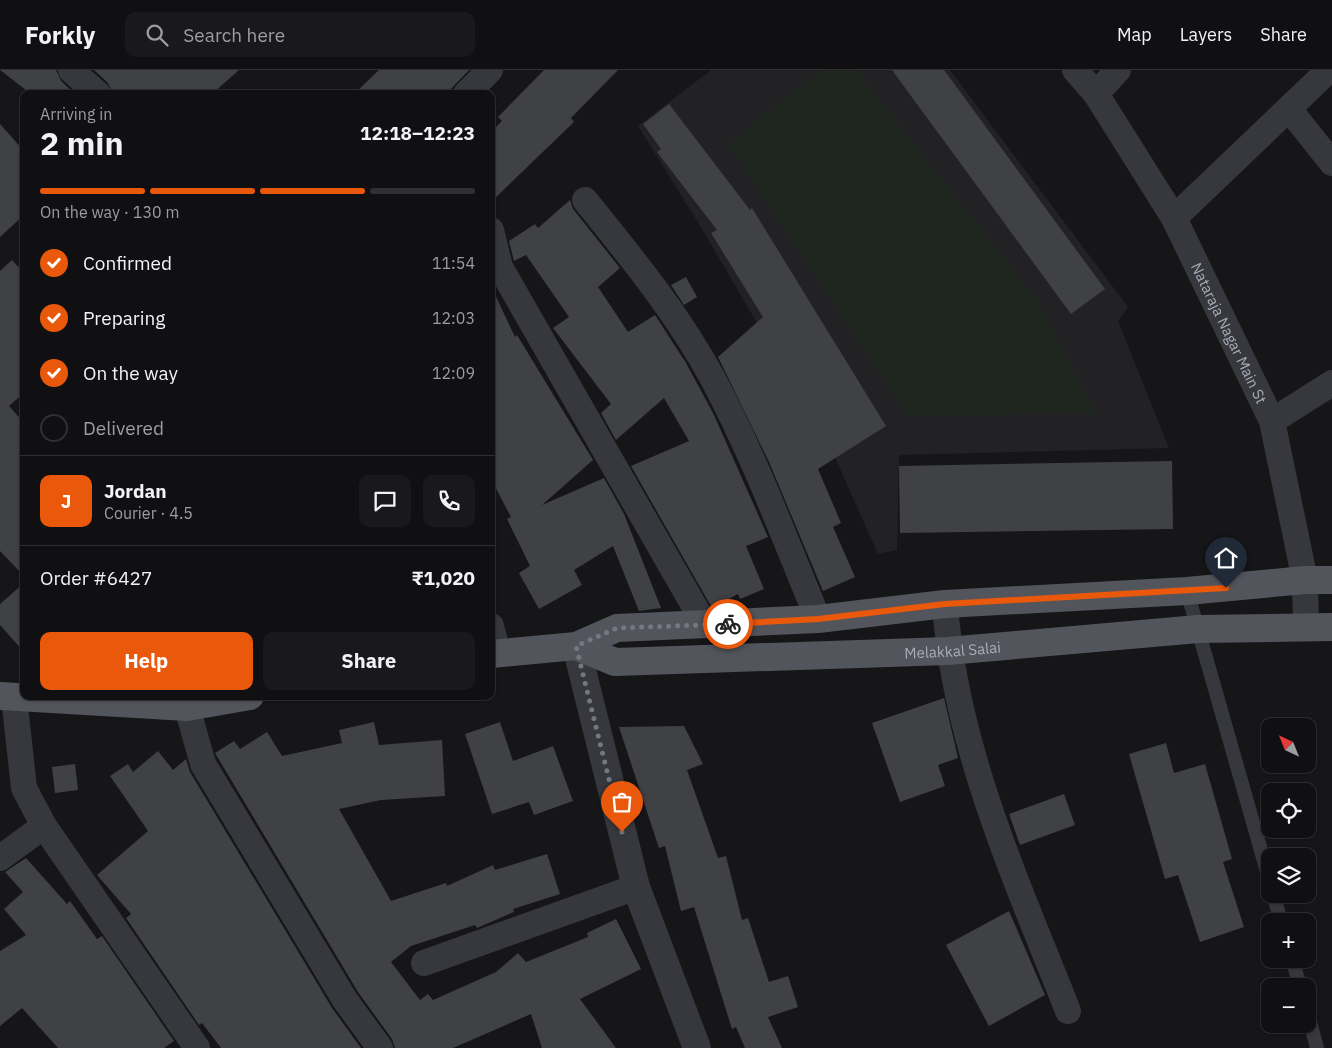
<!DOCTYPE html>
<html lang="en">
<head>
<meta charset="utf-8">
<style>
  body { margin:0; font-family:"IBM Plex Sans",sans-serif; background:#19191b; color:#f1f3f6; height:100vh; display:flex; flex-direction:column; font-size:19px; white-space:nowrap }
  * { box-sizing:border-box; margin:0 }
  p { font-size:16px; color:#9c9d9f }
  .icon { flex:none; width:28px; height:28px; fill:none; stroke:currentColor; stroke-width:2; stroke-linecap:round; stroke-linejoin:round }
  .map { position:relative; flex:1; overflow:hidden }
  .side { position:absolute; left:20px; top:20px; width:475px; height:610px; display:flex; flex-direction:column; background:#101012; border-radius:10px; box-shadow:0 1px 4px #0004,0 0 0 1px #303032 }
  .side>* { flex:none }
  .needle { width:32px; rotate:317deg }
  .buttons { position:absolute; left:1261px; top:648px; display:grid; gap:10px }
  .buttons a { display:grid; place-items:center; width:55px; height:55px; border-radius:10px; background:#101012; box-shadow:0 1px 4px #0004,0 0 0 1px #303032; font-size:25px }
  .pin { position:absolute; display:grid; place-items:center; width:42px; height:42px; color:#fff; margin:-51px -21px; border-radius:50% 50% 50% 0; rotate:-45deg; box-shadow:0 0 5px #0007 }
  .pin .icon { rotate:45deg }
  .courier { position:absolute; display:grid; place-items:center; width:50px; height:50px; margin:-25px; border:4px solid #ea580c; border-radius:50%; background:#fff; color:#222; box-shadow:0 1px 6px #0007 }
  .summary em { font-style:normal; font-weight:700 }
  .summary div { display:flex; flex-direction:column-reverse }
  .summary { display:flex; align-items:center; justify-content:space-between; height:85px; padding:0 20px }
  h1 { font-size:32px; font-weight:700; line-height:38px }
  .bar { display:grid; grid-template-columns:repeat(4,1fr); gap:8px 5px; align-content:center; height:60px; padding:0 20px }
  .bar i { height:6px; border-radius:4px; background:#303032 }
  .bar .on { background:#ea580c }
  .bar p { grid-column:span 4 }
  .line { display:flex; align-items:center; gap:12px; padding:0 20px; border-top:1px solid #303032 }
  .line div { flex:1 }
  .round { display:grid; place-items:center; flex:none; width:52px; height:52px; border-radius:10px; background:#19191b }
  ol { padding:0 20px; list-style:none }
  li { display:flex; align-items:center; gap:15px; height:55px }
  li p { margin-inline-start:auto }
  li .icon { padding:5px; border-radius:50%; background:#ea580c; color:#fff; stroke-width:4 }
  li:last-child { color:#9c9d9f }
  li i { width:28px; height:28px; border:2px solid #303032; border-radius:50% }
  .button { display:flex; gap:10px; margin-top:auto; padding:10px 20px }
  .button a { flex:1; height:58px; border-radius:10px; background:#ea580c; color:#fff; font-size:20px; font-weight:700; line-height:58px; text-align:center }
  .button a+a { background:#19191b; color:#f1f3f6 }
  header { display:flex; align-items:center; gap:30px; box-sizing:border-box; height:70px; padding:0 25px; background:#101012; border-bottom:1px solid #303032 }
  header strong { font-size:24px }
  nav { display:flex; gap:28px; margin-inline-start:auto; font-size:18px }
  .search { width:350px; height:45px; background:#19191b; display:flex; align-items:center; gap:12px; box-sizing:border-box; padding:0 18px; border-radius:10px; color:#9c9d9f; font-size:19px }
  .map>svg:first-child { display:block }
  .built { fill:#222225 }
  .green { fill:#1e261f }
  .building { fill:#404145 }
  .lines { fill:none; stroke-linecap:round; stroke-linejoin:round }
  .service { stroke:#37383d; stroke-width:14 }
  .minor { stroke:#37383d; stroke-width:26 }
  .tertiary { stroke:#37383d; stroke-width:28 }
  .primary { stroke:#53555c; stroke-width:28 }
  .done { stroke:#757880; stroke-width:5; stroke-dasharray:0 9 }
  .route { stroke:#ea580c; stroke-width:6 }
  .labels { text-anchor:middle; dominant-baseline:central; stroke-width:5; stroke-linejoin:round; paint-order:stroke }
  .street-label { font-size:15px; fill:#a8adb8; stroke:#111113 }
</style>
</head>
<body>
<header>
<strong>Forkly</strong>
<div class="search"><svg class="icon" aria-label="search" viewBox="0 0 24 24"><circle cx="10" cy="10" r="6"/><path d="M15 15l6 6"/></svg>Search here</div>
<nav><a>Map</a><a>Layers</a><a>Share</a></nav>
</header>
<div class="map">
<svg width="1332" height="978" viewBox="0 0 1332 978">
  <rect width="100%" height="100%" fill="#161618"/>
  <path class="built" d="M711,0H950L1128,237L1118,251L1169,378L899,385L897,480L878,484L833,383L702,159L638,56Z"/>
  <path class="green" d="M822,0H856L1039,233L1096,343L907,346L728,73Z"/>
  <path class="building" d="M0,0H56L61,11L75,24H31Z
    M94,0H239L212,24H113L108,13Z
    M379,0H469L446,24H354Z
    M544,0H618L571,48L574,52L491,132V62L502,51L498,47Z
    M892,0H944L1105,219L1071,244Z
    M669,34L750,140L752,138L886,356L818,399L841,453L833,457L855,507L823,521L769,392L718,287L763,247L711,163L717,160L657,82L661,79L643,54Z
    M0,54L24,81V145L0,167Z
    M570,130L573,139L620,198L598,217L628,262L655,245L686,293L714,345L768,467L746,476L764,519L740,529L738,524L712,538L631,396L689,371L664,328L616,370L601,343L611,334L553,258L569,247L526,185L514,191L509,171L535,154L538,158Z
    M12,190L24,203V323L9,336L24,353V506L0,481V201Z
    M686,207L697,227L684,235L671,215Z
    M491,216L515,267L517,265L593,390L542,435L604,408L624,444L661,538L639,541L613,476L574,500L582,515L539,539L519,503L530,496L507,449L511,447L491,409Z
    M1172,391L1173,459L900,463L899,396Z
    M24,513V582L0,555V534Z
    M944,628L958,688L938,695L945,716L900,732L872,653Z
    M374,652L379,675L442,670L445,726L381,730L339,739L391,831L446,813L447,816L493,795L495,800L547,784L560,824L513,839L514,842L477,858L475,855L411,876L391,892L420,930L428,924L433,930L496,902L518,883L526,892L588,867L587,863L616,849L641,899L580,929L616,978H542L531,944L453,978H395L392,969L358,922L215,683L234,671L240,679L267,662L282,686L342,673L339,660Z
    M500,652L513,691L553,676L573,731L534,745L529,732L492,744L465,664Z
    M684,656L703,694L687,700L718,788L726,786L742,850L748,848L769,912L788,906L798,937L768,947L782,978H745L736,957L732,959L694,837L681,841L665,776L659,778L619,657Z
    M1166,673L1174,703L1205,694L1232,789L1223,792L1244,857L1200,872L1178,805L1165,809L1129,684Z
    M158,681L173,700L186,689L190,702L332,938L361,978H221L202,953L199,955L126,848L131,844L97,805L148,761L110,706L128,694L133,702Z
    M75,694L78,720L55,723L52,697Z
    M1064,724L1075,755L1020,775L1009,744Z
    M26,788L67,834L70,831L97,869L102,866L174,971L164,978H58L22,938L0,956V881L26,865L4,839L23,822L5,802Z
    M1009,841L1045,925L989,956L946,875Z"/>
  <g class="lines">
    <path class="service" d="M1187,521L1270,812
      M1273,824L1281,851
      M1292,889L1300,916
      M1308,944L1317,978"/>
    <g class="minor">
      <path d="M71,0L98,24"/>
      <path id="s1" d="M1075,0L1096,24L1174,148L1272,351L1305,510L1306,557"/>
      <path d="M466,24L490,0"/>
      <path d="M1096,24L1118,0"/>
      <path d="M1289,39L1332,93"/>
      <path d="M585,130C631,187 678,244 713,309C754,386 785,469 818,549"/>
      <path d="M1174,148L1329,0"/>
      <path d="M491,160L500,197L705,555"/>
      <path d="M1272,351L1332,313"/>
      <path d="M945,534C955,677 1016,809 1068,941"/>
      <path d="M491,556L498,583"/>
      <path d="M14,627L24,718L44,756L197,978"/>
      <path d="M187,637L203,694L345,930L380,978"/>
      <path d="M0,788L44,756"/>
      <path d="M424,893L636,817"/>
    </g>
    <path class="tertiary" d="M576,576L636,817L697,978"/>
    <g class="primary">
      <path id="s2" d="M576,576L615,592L948,581L1198,559L1332,557"/>
      <path d="M491,584L576,576L617,558L818,549L945,534L1187,521L1305,510H1332"/>
      <path d="M0,626L187,637L250,626"/>
    </g>
  </g>
  <g class="lines">
    <path class="done" d="M622,762L576,576L617,558L728,554"/>
    <path class="route" d="M728,554L818,549L945,534L1226,518"/>
  </g>
  <g class="labels">
    <g class="street-label">
      <text stroke="none"><textPath href="#s1" startOffset="306">Nataraja Nagar Main St</textPath></text>
      <text stroke="none"><textPath href="#s2" startOffset="380">Melakkal Salai</textPath></text>
    </g>
  </g>
</svg>
<div class="buttons">
<a><svg class="needle" viewBox="-14 -14 28 28"><path d="M0-13l5 13h-10z" fill="#e53935"/><path d="M0 13l5-13h-10z" fill="#9c9d9f"/></svg></a>
<a><svg class="icon" aria-label="locate" viewBox="0 0 24 24"><circle cx="12" cy="12" r="6"/><path d="M12 2v4M12 18v4M2 12h4M18 12h4"/></svg></a>
<a><svg class="icon" aria-label="layers" viewBox="0 0 24 24"><path d="M12 4l9 5-9 5-9-5zM3 14l9 5 9-5"/></svg></a>
<a>+</a>
<a>−</a>
</div>
<div class="pin" style="left:622px;top:762px;background:#ea580c"><svg class="icon" aria-label="bag" viewBox="0 0 24 24"><path d="M5 8h14l-1 12H6zM9 8a3 3 0 0 1 6 0"/></svg></div>
<div class="pin" style="left:1226px;top:518px;background:#1f2937"><svg class="icon" aria-label="home" viewBox="0 0 24 24"><path d="M3 11l9-7 9 7M6 9v11h12V9"/></svg></div>
<div class="courier" style="left:728px;top:554px"><svg class="icon" aria-label="bike" viewBox="0 0 24 24"><circle cx="6" cy="16" r="4"/><circle cx="18" cy="16" r="4"/><path d="M6 16l4-8h5l3 8M10 8l3 8H6M13 5h3"/></svg></div>
<section class="side">
<div class="summary"><div><h1>2 min</h1><p>Arriving in</p></div><em>12:18–12:23</em></div>
<div class="bar"><i class="on"></i><i class="on"></i><i class="on"></i><i></i><p>On the way · 130 m</p></div>
<ol>
<li><svg class="icon" aria-label="check" viewBox="0 0 24 24"><path d="M5 12l5 5 9-10"/></svg>Confirmed<p>11:54</p></li>
<li><svg class="icon" aria-label="check" viewBox="0 0 24 24"><path d="M5 12l5 5 9-10"/></svg>Preparing<p>12:03</p></li>
<li><svg class="icon" aria-label="check" viewBox="0 0 24 24"><path d="M5 12l5 5 9-10"/></svg>On the way<p>12:09</p></li>
<li><i></i>Delivered</li>
</ol>
<div class="line" style="height:90px"><b class="round" style="background:#ea580c;color:#fff">J</b><div><b>Jordan</b><p>Courier · 4.5</p></div><a class="round"><svg class="icon" aria-label="chat" viewBox="0 0 24 24"><path d="M4 5h16v11H9l-5 4z"/></svg></a><a class="round"><svg class="icon" aria-label="phone" viewBox="0 0 24 24"><path d="M5 4h4l2 5-3 2q2 4 5 5l2-3 5 2v4C11 20 4 13 5 4z"/></svg></a></div>
<div class="line" style="height:65px"><div>Order #6427</div><b>₹1,020</b></div>
<div class="button"><a>Help</a><a>Share</a></div>
</section>
</div>
</body>
</html>
